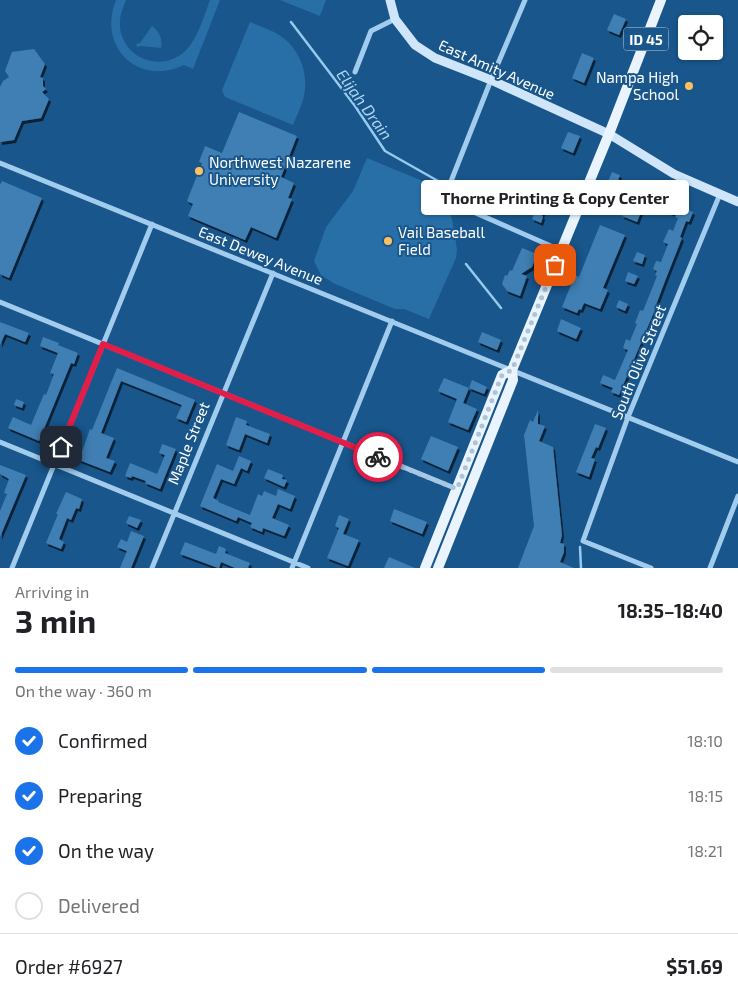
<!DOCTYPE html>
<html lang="en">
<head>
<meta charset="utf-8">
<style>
  body { margin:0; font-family:"Exo 2",sans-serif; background:#f2f2f2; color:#202124; height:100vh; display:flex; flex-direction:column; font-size:19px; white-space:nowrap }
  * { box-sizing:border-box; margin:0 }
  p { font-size:16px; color:#757577 }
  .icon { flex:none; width:28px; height:28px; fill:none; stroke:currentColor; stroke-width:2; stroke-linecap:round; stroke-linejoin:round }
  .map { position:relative; height:568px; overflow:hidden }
  .details { display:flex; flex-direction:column; background:#fff; flex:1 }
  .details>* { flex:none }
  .fabs { position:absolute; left:678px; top:15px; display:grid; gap:10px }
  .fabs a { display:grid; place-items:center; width:45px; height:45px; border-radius:5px; background:#fff; box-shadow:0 1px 4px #0004; font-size:25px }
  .pin { position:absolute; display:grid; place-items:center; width:42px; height:42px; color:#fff; margin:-21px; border-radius:10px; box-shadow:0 2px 8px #0006 }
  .courier { position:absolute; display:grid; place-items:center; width:50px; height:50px; margin:-25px; border:4px solid #e11d48; border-radius:50%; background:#fff; color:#222; box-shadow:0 1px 6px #0007 }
  .bubble { position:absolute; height:35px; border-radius:5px; background:#fff; box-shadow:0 1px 4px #0004; font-size:16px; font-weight:700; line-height:35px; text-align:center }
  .head em { font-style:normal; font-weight:700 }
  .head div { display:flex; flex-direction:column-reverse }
  .head { display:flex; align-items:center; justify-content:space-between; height:85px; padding:0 15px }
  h1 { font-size:32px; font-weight:700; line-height:38px }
  .bar { display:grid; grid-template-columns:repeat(4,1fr); gap:8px 5px; align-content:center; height:60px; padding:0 15px }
  .bar i { height:6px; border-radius:4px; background:#e0e0e0 }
  .bar .current { background:#1a73e8 }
  .bar p { grid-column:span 4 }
  .line { display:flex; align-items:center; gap:12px; padding:0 15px; border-top:1px solid #e0e0e0 }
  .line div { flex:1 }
  ol { padding:0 15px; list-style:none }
  li { display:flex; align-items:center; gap:15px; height:55px }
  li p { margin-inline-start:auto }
  li .icon { padding:5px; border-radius:50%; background:#1a73e8; color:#fff; stroke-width:4 }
  li:last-child { color:#757577 }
  li i { width:28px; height:28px; border:2px solid #e0e0e0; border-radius:50% }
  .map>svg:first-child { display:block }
  .green { fill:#286fa7 }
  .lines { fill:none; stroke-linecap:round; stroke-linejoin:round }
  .stream { stroke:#95c9f0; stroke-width:2.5 }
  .building { fill:#417fb3; filter:url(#shadow) }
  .minor { stroke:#a2ccee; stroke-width:5 }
  .secondary { stroke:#cfe6fa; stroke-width:9 }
  .primary { stroke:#e9f4ff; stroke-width:10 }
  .done { stroke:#aec4d6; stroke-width:5; stroke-dasharray:0 9 }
  .route { stroke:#e11d48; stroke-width:6 }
  .poi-dot { fill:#ffc05f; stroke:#18568b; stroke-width:2 }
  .labels { text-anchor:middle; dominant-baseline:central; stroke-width:4; stroke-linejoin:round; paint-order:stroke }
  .shield { fill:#18568b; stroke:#baccdc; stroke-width:1 }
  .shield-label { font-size:14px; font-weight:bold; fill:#fff }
  .street-label { font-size:15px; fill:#fff; stroke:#18568b }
  .poi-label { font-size:15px; fill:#fff; stroke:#18568b; text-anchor:start }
  .water-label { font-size:16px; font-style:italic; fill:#aed6f5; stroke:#18568b }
</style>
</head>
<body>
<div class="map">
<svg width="738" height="568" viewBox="0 0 738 568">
  <defs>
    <filter id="shadow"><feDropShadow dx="2" dy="3" stdDeviation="0" flood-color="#0009"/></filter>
  </defs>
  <rect width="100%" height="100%" fill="#18568b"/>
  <path class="green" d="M116,0H126C123,8 119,17 120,26C122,58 161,73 184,52C197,41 204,16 210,0H220L193,69L184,65C138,87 97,47 116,0Z
    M280,0H326L320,16Z
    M250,22C259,26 270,29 279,35C299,47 309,73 304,96C302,105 297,115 293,125L225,97L222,90Z
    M152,26C159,31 163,39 161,48L141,46L137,47L136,44L140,43Z
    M367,158L430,184L447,208L452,219L457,249L456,258L429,319L404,309H395L335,284L321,275L314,261L326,227L353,191Z"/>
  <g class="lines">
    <path class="stream" d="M291,22L355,106L385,151L438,181
      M466,264L501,308
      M580,547L581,568"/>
  </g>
  <path class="building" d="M614,14L626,19L619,35L607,30Z
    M34,49L45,64L40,77L43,78V86L46,89L42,92L49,99L41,118L22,121L14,140L0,142V87L3,81L9,77L5,71L12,52Z
    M582,53L594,58L584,83L572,78Z
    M239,112L297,136L281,177L294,183L288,198L292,199L276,238L251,227L245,240L188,216L193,204L187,201L202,163L199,162L205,146L222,153Z
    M568,132L580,136L573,153L561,148Z
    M612,172L620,175L610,202L601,198Z
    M2,181L42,198L9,278L0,274V185Z
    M630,196L645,202L637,222L622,216Z
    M543,199L546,200L547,203L542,215L543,217L541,223L532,219L534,214L536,213L541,201Z
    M663,200L693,212L689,222L686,221L680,237L682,238L665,281L656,305H657L619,395L611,392L613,388L600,383L603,375L615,380L628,350L623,348L626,339L630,341L637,324L635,323L640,310L643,311L657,276L655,275L657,271L653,269L656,261L661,262L668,244L663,242L669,229L673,231L678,218L675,217L676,215L659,208Z
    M600,225L625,235L603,288L608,290L600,309L584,303L581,310L579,309L577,313L562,307L575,275L579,277Z
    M522,248L537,254L532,267L521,274L527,276L520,296L507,291L502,284L505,275L507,276L510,270L512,271Z
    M637,252L645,255L642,264L633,261Z
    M628,272L638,276L634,284L625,281Z
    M619,300L628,304L625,311L616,307Z
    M561,319L581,328L576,339L557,331Z
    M0,322L29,333L25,342L5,334L0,345Z
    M482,332L501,340L497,350L478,342Z
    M43,337L59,343L58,345L78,353L74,364L71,363L39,441L8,428L13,417L31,425L44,394L46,395L54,374L50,373L58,353L40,346Z
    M117,368L195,400L186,422L176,418L182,405L121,381L101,433L114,438L106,458L115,461L110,472L79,460L90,429L92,430Z
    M444,378L469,388L472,380L487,387L484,394L469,388L463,403L477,409L468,430L448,422L457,399L438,391Z
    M16,399L24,402L22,408L14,405Z
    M538,410V424L545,426L539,441L553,447L562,535L560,543L564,544V552L560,562L574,568H518L534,526L524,435L530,420L533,422Z
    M236,417L247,421L246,425L270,434L267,443L245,434L239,450L226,445Z
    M595,424L606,428L598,448L596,447L591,458L595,459L589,477L576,472Z
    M431,436L458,447L448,471L421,459Z
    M162,444L176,449L160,489L145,483L146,481L132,476L131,478L125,476L130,463L157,474L165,455L159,453Z
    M239,456L251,461L247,471L241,468L234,484L221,479L213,498L219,501L218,502L250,515L258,494L262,496L264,491L276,496L278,489L295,496L290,509L278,504L272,518L289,525L284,536L263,528L262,532L250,527L252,523L238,517L236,521L200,506L217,464L233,471Z
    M0,465L26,475L0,537V511L7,494L4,493L9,479L0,474Z
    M268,469L283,475L282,479L287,480L284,487L264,478Z
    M66,492L82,499L79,509L76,508L71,520L67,518L59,539L64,542L61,549L46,543L58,514H56Z
    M394,509L427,522L422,534L390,521Z
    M339,515L349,519L343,534L359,540L348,566L327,558L339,528L335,526Z
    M129,516L141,520L137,528L126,523Z
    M131,531L144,536L131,568H120L127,551L117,547L121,539L127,542Z
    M185,542L216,554L219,546L226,549L225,553L250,563L248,568H235L221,562L219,568H218L180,554Z
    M389,557L415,568H384Z"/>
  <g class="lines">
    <path class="minor" d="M525,0L491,80L444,199L560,250
      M355,72L371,31L395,19
      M0,163L738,462
      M0,302L457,489
      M0,442L308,568
      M12,568L152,224
      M152,568L273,273
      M292,568L392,321
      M651,568L583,541L628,417L720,194
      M710,568L738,496"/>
    <path class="secondary" d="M390,0L395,19L415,45L435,58L491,80L609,134L674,174L738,202"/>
    <path class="primary" d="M425,568L502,375L512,370
      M438,568L513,380L512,370L609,134L661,0"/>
  </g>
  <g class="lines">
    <path class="done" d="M378,457L457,489L502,375L512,370L555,265"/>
    <path class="route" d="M61,447L103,344L378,457"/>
  </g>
  <g class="poi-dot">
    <circle cx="689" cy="86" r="5"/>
    <circle cx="199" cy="171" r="5"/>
    <circle cx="388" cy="241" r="5"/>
  </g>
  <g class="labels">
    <rect class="shield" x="623.5" y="27.5" width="45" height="23" rx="4"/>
    <g class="shield-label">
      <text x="646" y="39">ID 45</text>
    </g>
    <g class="street-label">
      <text transform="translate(497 69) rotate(24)">East Amity Avenue</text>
      <text transform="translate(261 255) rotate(22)">East Dewey Avenue</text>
      <text transform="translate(638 362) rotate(-68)">South Olive Street</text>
      <text transform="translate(188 443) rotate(-68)">Maple Street</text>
    </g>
    <g class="poi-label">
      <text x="679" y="77" text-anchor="end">Nampa High<tspan x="679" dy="17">School</tspan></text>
      <text x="209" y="162">Northwest Nazarene<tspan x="209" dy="17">University</tspan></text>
      <text x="398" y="232">Vail Baseball<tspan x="398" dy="17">Field</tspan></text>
    </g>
    <g class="water-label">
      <text transform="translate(365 104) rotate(54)">Elijah Drain</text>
    </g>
  </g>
</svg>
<div class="fabs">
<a><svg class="icon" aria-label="locate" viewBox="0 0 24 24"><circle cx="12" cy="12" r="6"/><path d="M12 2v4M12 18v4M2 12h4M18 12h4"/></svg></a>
</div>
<div class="pin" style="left:555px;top:265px;background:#ea580c"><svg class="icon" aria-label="bag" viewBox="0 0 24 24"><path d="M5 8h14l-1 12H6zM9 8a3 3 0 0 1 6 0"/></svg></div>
<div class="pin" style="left:61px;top:447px;background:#1f2937"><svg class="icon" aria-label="home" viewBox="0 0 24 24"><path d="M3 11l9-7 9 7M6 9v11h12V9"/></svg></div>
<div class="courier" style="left:378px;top:457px"><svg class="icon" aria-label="bike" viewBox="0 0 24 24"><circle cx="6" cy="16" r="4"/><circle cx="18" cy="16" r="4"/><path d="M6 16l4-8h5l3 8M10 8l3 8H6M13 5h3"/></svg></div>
<div class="bubble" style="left:421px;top:180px;width:268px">Thorne Printing &amp; Copy Center</div>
</div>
<section class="details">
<div class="head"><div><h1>3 min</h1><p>Arriving in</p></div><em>18:35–18:40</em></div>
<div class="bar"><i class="current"></i><i class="current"></i><i class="current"></i><i></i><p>On the way · 360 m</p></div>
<ol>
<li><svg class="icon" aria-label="check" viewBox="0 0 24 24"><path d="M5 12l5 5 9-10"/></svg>Confirmed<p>18:10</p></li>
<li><svg class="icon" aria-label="check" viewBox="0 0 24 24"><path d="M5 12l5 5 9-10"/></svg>Preparing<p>18:15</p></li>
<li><svg class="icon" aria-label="check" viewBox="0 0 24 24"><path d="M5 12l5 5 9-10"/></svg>On the way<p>18:21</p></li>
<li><i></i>Delivered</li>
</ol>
<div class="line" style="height:65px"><div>Order #6927</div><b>$51.69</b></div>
</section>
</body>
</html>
